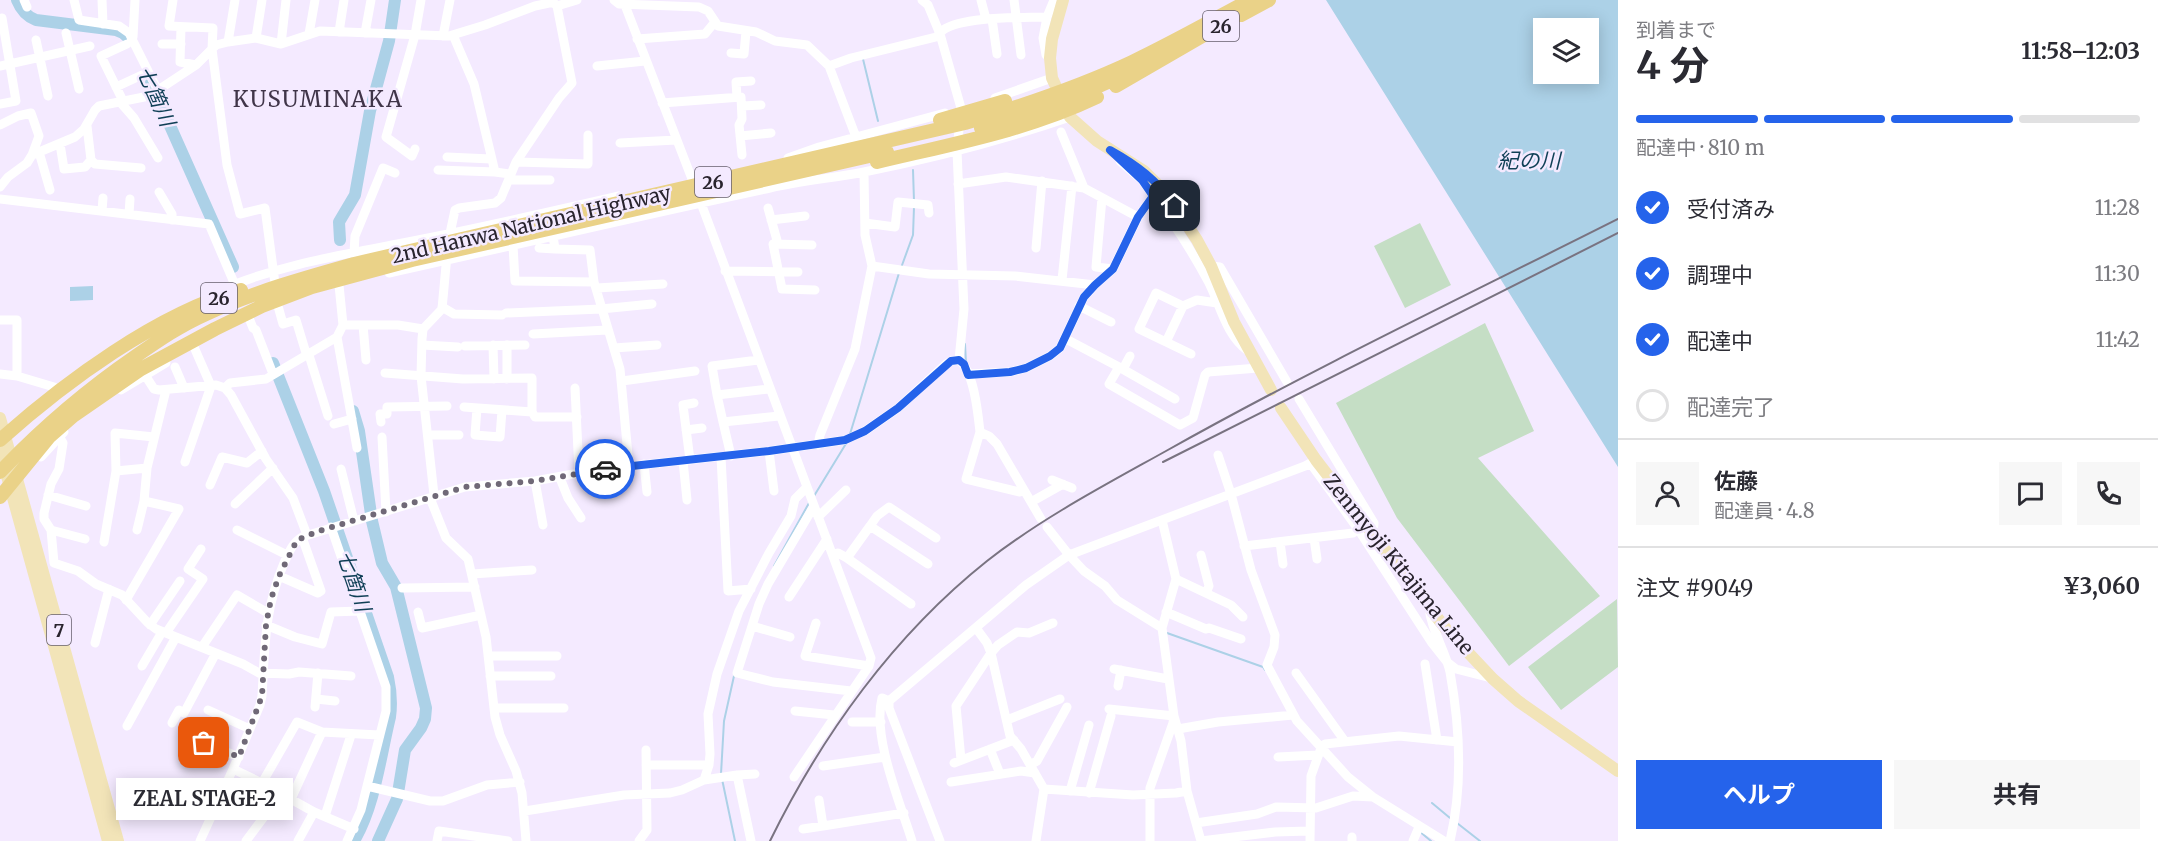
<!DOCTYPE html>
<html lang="ja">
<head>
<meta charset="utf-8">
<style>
  body { margin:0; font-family:Merriweather,"Noto Sans JP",serif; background:#f7f7f7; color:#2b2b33; height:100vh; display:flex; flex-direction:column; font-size:22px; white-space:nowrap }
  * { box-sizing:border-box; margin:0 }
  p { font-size:20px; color:#7c7c81 }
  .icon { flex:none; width:33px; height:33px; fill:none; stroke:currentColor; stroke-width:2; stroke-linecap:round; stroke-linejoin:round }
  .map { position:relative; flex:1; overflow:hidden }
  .sheet { display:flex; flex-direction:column; background:#fff; width:540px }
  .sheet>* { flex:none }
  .buttons { position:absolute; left:1533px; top:18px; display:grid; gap:12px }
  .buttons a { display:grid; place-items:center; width:66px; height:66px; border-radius:0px; background:#fff; box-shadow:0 3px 15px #0003; font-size:30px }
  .pin { position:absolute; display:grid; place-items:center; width:51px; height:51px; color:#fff; margin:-26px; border-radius:12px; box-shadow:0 3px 9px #0006 }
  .courier { position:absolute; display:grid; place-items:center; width:60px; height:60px; margin:-30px; border:4px solid #2563eb; border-radius:50%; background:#fff; color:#222; box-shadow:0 2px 8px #0007 }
  .bubble { position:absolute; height:42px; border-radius:0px; background:#fff; box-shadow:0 3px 15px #0003; font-size:20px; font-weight:700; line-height:42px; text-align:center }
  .overview em { font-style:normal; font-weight:700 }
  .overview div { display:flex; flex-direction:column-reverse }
  .overview { display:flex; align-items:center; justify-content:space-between; height:102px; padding:0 18px }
  h1 { font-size:39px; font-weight:700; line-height:45px }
  .bar { display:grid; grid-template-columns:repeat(4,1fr); gap:9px 6px; align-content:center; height:72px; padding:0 18px }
  .bar i { height:8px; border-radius:4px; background:#e1e1e2 }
  .bar .selected { background:#2563eb }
  .bar p { grid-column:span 4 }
  .line { display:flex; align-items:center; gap:15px; padding:0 18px; border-top:2px solid #e1e1e2 }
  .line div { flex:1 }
  .round { display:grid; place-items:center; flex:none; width:63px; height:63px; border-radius:0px; background:#f7f7f7 }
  ol { padding:0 18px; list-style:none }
  li { display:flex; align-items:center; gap:18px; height:66px }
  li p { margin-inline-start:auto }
  li .icon { padding:6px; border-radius:50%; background:#2563eb; color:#fff; stroke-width:4 }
  li:last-child { color:#7c7c81 }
  li i { width:33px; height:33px; border:3px solid #e1e1e2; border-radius:50% }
  .cta { display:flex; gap:12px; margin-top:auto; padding:12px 18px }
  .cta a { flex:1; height:69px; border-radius:0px; background:#2563eb; color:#fff; font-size:24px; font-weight:700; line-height:69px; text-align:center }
  .cta a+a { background:#f7f7f7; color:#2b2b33 }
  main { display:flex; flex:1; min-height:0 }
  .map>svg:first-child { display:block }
  .green { fill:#c5dec5 }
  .water { fill:#acd1e7; fill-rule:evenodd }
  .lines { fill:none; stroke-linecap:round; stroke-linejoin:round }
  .stream { stroke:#acd1e7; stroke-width:2 }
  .river { stroke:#acd1e7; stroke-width:12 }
  .minor { stroke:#fff; stroke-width:9 }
  .major { stroke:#f2e4b8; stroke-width:12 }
  .highway { stroke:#ead288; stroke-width:14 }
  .rail { stroke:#797381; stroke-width:2 }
  .done { stroke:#706977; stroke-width:6; stroke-dasharray:0 10.8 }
  .route { stroke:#2563eb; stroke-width:8 }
  .labels { text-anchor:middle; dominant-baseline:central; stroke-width:5; stroke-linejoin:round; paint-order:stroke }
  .shield { fill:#f4eaff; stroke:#665f6d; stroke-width:1.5 }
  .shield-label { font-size:18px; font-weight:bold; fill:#29242e }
  .street-label { font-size:20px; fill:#29242e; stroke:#f4eaff }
  .water-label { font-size:21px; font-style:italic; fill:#0f3f56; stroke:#f4eaff }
  .quarter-label { font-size:22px; letter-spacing:1.5px; fill:#403549; stroke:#f4eaff }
</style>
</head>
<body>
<main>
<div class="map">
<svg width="1618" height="841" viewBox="0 0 1618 841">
  <rect width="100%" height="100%" fill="#f4eaff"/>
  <path class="green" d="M1420,223L1451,285L1405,308L1374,246Z
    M1485,323L1534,431L1478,458L1600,596L1509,666L1397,518L1336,403Z
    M1617,599L1618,667L1561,710L1528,667Z"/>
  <path class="water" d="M1326,0H1618V467ZM1588,28V74H1544V28Z
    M93,286V300L70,301V287Z"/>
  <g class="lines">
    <path class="stream" d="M863,59L878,121
      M913,170L914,201
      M901,268L913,235L914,207
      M965,344L966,363
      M850,434L899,273
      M814,496L847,442
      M774,566L809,503
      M1167,633L1263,667L1265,670
      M721,774L724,721L734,676
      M722,779L735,841
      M1432,803L1450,818
      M1457,823L1480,841
      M1419,831L1431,841"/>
    <path class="river" d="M17,0C21,10 26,16 36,20L116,30L123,33L131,40
      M151,83L233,267
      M340,240L339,222L355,195L370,111L389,41L395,0
      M273,363L324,491L388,677C391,691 392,703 390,717C380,758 375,805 354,841
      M353,411L359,431L372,521L382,563L396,587L426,708L425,719L421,728L405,750L397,799L378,841"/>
    <path class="minor" d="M24,0L27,7
      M74,0L79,20L119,26L129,33L158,91
      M102,0L103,24
      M173,0L169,26L213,28L212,49L227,165L240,214L265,208L278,306L283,324L296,320L306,353
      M614,0L619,4L699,7L708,11L718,26L756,32L775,41L807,45L829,66L856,137
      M623,0L692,179L871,658L869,666L794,777
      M922,0L928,5L940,34L961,108L957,151L964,309L959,360
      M981,0L986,19
      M1014,0L1021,55
      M1047,17L1054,0
      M992,19L997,54
      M181,27L180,62L196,65
      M339,32L344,0
      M66,33L79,89
      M365,33L371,0
      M309,34L315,0
      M453,35L474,84L495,172L510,174
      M443,36L450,0
      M133,37L135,0
      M256,38L262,0
      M637,39L705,34L714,23
      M36,40L48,96
      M228,42L235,0
      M162,44H181
      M281,44L286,0
      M731,53L744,54L746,31
      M0,66L90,46
      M597,66L645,61
      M829,66L851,58L936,37C939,35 941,32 943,30C964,16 1022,18 1047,17L1043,38L1046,55L1050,58
      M116,87L142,75
      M737,97L736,82L751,81
      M995,98L1052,78
      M123,101L101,56L127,44
      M120,102L134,118L158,158
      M662,103L741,97L742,119L739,125L742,155
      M0,104L16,101L2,18
      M742,106L761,105
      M0,125L18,116L31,113L39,136L32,155
      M87,126L91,160L95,164L141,168
      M1061,132L1084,188
      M740,136L771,133
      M620,143L676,140
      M60,144L64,169L85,167L91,160
      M415,149L412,156L386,137L415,35L421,0
      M39,152L50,190
      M447,157L491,159
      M788,158L819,147L945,113
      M516,162L588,164V135
      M438,170L495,172
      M509,180H550
      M958,184L1006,177L1084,188L1138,217
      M0,187L8,177L27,163L32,155L75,137L84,129L95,110L99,106L149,96L196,65L216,45L228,42L256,38L281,44L320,31L449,36L485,25L535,6L549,3H554L557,6L577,0
      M159,192L172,214V220
      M1153,196C1174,223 1193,253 1209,283C1221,307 1226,335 1248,351
      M1102,198L1096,267L1113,269
      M0,199L209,224L235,285
      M768,208L778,244
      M102,211L103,198
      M129,214L130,199
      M771,220L805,216
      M865,223L895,227L898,202L928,205L929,213
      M553,236L555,249L590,250L594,282L620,369L629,466
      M449,238L455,210L459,208L495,203L501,198L516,162L559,98L572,83L557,6
      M513,245L515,281L594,282
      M812,245L773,244L782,289L815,290
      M539,248L555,249
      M1036,248L1042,181
      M354,253L355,236L383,168L395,173
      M872,266L929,274L1015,276L1095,285
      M1211,266L1220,267L1287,382
      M725,271L798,272
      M389,273C516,245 643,215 770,188C801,181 833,178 864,172C934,158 1003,140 1070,117
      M1062,280L1072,186
      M339,285L343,325
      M597,288L663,284
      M216,292C281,263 354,253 423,239C489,226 554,211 619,196
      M1079,306L1111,322
      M1183,306L1197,300L1217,303
      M442,307L454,314L502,315
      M506,313L601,309L652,304
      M249,318L253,328L256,330L273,374
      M0,320H17V376L54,387
      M363,325L366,360
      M533,334L607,330
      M337,337L357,448
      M1066,339L1119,367
      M1166,342L1183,306L1156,293L1139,329L1191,354
      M422,345L458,347
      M493,345L494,379
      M507,345V379
      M465,346L525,345
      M614,348L657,345
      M308,352L328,416
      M959,360C974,371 978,414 980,432L989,436L997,444L1041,519
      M175,367L184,388
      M1123,369L1130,356
      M385,373L463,379L532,378V412
      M0,374L17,376
      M968,374L1010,372L1026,368L1050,356L1060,348L1084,297L1095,285L1113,269L1138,217L1153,196L1142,180L1120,161
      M145,375L154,389L159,390L216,385L225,388L231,395L266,459L293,498L307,535
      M622,381L695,371
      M225,388L230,383L266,379L337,337L343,325H398L423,329
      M575,388L579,473
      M121,390L166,363
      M717,395L712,366L758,360
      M1175,399L1119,367L1109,384L1180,425L1193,418L1205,375L1208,372L1258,368
      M1299,399L1374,523L1373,533
      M464,407L532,412L535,417H577
      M477,408L475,435L500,437L502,410
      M381,422L380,414H387V407L447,406
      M723,422L717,395L769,389
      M334,424L352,419
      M686,430L702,428
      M980,432L966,479L1020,492L1024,490
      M428,435H459
      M59,436L63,443L59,469L51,484L44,513V519L51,530L54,563L78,571L96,584L122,595L148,623L156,629L243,664L259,673L289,674L299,672L351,676
      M382,437L386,512
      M818,445L820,435L855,349L872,266L865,235L864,172
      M769,451L774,491
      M1218,455L1231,494L1251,570L1275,635L1274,647L1267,665L1297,721L1348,777L1373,797L1444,841
      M731,456L723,422L779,416
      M41,457L64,432
      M721,457L728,591L751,589
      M690,460L683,405L694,403
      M683,461L687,500
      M185,462L211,386L194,347
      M644,464L647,492
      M1311,464L1358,529L1432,643L1447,662L1456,669L1491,678
      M341,469L354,521
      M116,471L147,468
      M560,478L568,498L581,518
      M1052,480L1072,488
      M535,481L543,525
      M210,485L222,457L247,463L262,451
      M48,495L86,506
      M434,495L421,376L422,339L423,329L442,309L447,255
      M430,498L446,538L468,559L486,637L495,717L500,735L516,771L522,793L526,841
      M1031,502L1063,484
      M235,504L273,468
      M814,506L768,584L759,604L737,673L773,682L851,691
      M818,517L846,490
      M870,526L877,516L889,507L936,538
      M331,527L386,687V711L367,786
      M1047,527L1069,555L1084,571L1105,586L1117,600L1162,628
      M51,530L85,539
      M137,530L144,501L147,468L166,390
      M237,530L287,555
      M1314,538L1317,559
      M104,542L116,471L115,433L154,437
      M1280,542L1283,564
      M1244,546L1353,533L1358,529
      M833,555L838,553L847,558L911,604
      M1201,555L1209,586L1206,593
      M847,558L870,526L928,564
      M472,574L532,570
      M279,576L318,593L321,591L302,537
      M1176,579L1231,605L1243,617
      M402,588L475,587
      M789,597L827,539
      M126,600L179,509L144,501
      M1429,607C1431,630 1445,649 1450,672C1460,727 1463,786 1450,841
      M418,612L422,628L481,615
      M1166,612L1206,629L1209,628L1241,639
      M816,623L805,656L869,666
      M150,625L180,581
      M266,625L295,637L322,644L331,612L360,611
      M752,626L790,637
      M976,628L987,643L991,653L1010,736L1021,749L1044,789L1036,841
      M166,633L203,579L188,569L201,549
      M95,643L109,589
      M202,647L237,595L268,613
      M488,656H557
      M1425,664L1437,740
      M142,666L162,632
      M1114,669L1168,679
      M1296,673L1344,740
      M490,676H551
      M1118,686L1121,670
      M316,699L335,701
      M889,701L1026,585L1069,555L1305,466L1316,460
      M889,701L882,698C872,737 900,802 912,841
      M889,701V708L940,841
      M315,707L318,673
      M494,708H564
      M1109,709L1174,716L1181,741L1187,791L1201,841
      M208,710L250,729
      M795,711L834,715
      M1007,720L1060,699
      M852,722H881
      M172,723L179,710L184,713L216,653
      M127,726L176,637
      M1178,729L1218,722L1293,715
      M186,736L239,757
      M990,749L1000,774
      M1278,757L1318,755
      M961,760L956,706L991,653L998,645L1017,632L1029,633L1053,623
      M954,763L1014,740
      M646,765H709
      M1030,765L1037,761L1067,707
      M823,766L885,757
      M233,769L262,783L314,812L354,829
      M704,780L709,765L710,754L708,714L717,674L739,611L769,553L791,516L795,499L807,487
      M951,782L1021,771L1035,773
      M262,783L297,722L322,732L379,735
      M1044,789L1133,795L1176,793L1187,791
      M1070,791L1089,725
      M1089,793L1111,716
      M291,799L322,732
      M525,811L624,795L670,793L682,790L704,780L737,775
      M325,816L351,735
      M1196,823L1257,814L1276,807L1316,808L1353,796L1373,797
      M823,826L904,813
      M803,829L823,826L819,800
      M1352,837V841
      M200,841L233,769L260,705L262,696C265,647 264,610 284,563C289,553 292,543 302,537L465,487L535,481L595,470L769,451L845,440L865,431L898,408L946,364L951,361L959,360
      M246,841L281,794
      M298,841L314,812
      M347,841L361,810L367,786L430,801H443L487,785L520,782
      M437,841L439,831L508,841
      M639,841L647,830L646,750
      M751,841L737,775L755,774
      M1150,841V788L1173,723L1174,716L1162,628L1176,579L1162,520
      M1201,841L1275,832L1309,831
      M1310,841L1311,776L1321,748L1325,744L1399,736L1458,742
      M1413,841L1419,827"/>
    <path class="major" d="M1063,0L1052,39L1050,58L1052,78L1070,117L1097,141L1144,171L1166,193L1197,240L1211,266L1234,322L1271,390
      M1281,408L1316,460L1446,629L1493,679L1518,701L1618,771
      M0,418L118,841
      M0,451L108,841"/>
    <path class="highway" d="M1241,15L1269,0
      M1149,63L1174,52
      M1116,86L1211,31
      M940,120L1005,101
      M981,128L1072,98L1123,75
      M877,162C952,144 1028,130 1097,97
      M0,440C65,382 157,314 241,290
      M0,472C42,428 85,391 136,356C159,340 181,325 206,314C254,292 304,278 354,264L965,123C1022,106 1079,87 1132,62C1172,43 1211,21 1250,0
      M0,497L49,437L73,416L141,369L215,329L262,306L312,287L412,260L887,152"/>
    <path class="rail" d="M1163,462L1618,233
      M770,841C822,735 894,635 987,561C1042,518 1105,485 1166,451C1314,368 1467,295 1618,219"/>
  </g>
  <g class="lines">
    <path class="done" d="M204,743L239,757L262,696L266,625L271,599L279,576L297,540L319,531L465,487L535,481L605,469"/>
    <path class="route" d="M605,469L769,451L845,440L865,431L898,408L951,361L959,360L964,364L968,375L1010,372L1026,368L1050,356L1060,348L1084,297L1095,285L1113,269L1138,217L1153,196L1142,180L1110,150C1137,165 1157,180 1175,206"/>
  </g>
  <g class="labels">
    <g class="shield">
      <rect x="1203" y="11" width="36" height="30" rx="4.5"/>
      <rect x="695" y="167" width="36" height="30" rx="4.5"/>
      <rect x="201" y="283" width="36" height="30" rx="4.5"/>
      <rect x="47" y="615" width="24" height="30" rx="4.5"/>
    </g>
    <g class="shield-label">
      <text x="1221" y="26">26</text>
      <text x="713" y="182">26</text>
      <text x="219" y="298">26</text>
      <text x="59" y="630">7</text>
    </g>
    <g class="street-label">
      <text transform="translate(531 224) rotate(-13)">2nd Hanwa National Highway</text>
      <text transform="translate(1399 564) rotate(51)">Zenmyoji Kitajima Line</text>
    </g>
    <g class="water-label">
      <text transform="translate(156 96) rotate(66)">七箇川</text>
      <text x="1529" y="160">紀の川</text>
      <text transform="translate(354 581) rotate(71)">七箇川</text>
    </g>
    <g class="quarter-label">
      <text x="318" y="99">KUSUMINAKA</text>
    </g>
  </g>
</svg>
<div class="buttons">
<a><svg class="icon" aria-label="layers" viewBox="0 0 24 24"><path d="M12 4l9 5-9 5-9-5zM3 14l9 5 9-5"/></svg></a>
</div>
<div class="pin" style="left:204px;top:743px;background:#ea580c"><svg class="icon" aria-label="bag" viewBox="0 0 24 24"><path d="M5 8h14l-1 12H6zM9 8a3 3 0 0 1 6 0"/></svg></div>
<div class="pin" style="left:1175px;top:206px;background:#1f2937"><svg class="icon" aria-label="home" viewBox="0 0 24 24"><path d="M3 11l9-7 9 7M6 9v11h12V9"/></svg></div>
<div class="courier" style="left:605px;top:469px"><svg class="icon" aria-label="car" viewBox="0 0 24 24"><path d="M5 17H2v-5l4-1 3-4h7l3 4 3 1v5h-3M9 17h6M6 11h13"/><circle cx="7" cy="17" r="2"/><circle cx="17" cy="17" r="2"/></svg></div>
<div class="bubble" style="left:116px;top:778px;width:177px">ZEAL STAGE-2</div>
</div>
<section class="sheet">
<div class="overview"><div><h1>4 分</h1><p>到着まで</p></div><em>11:58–12:03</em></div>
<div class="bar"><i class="selected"></i><i class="selected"></i><i class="selected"></i><i></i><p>配達中 · 810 m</p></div>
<ol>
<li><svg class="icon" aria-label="check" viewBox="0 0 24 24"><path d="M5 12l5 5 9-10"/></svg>受付済み<p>11:28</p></li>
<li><svg class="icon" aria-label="check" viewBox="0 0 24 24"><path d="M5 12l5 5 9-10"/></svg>調理中<p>11:30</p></li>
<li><svg class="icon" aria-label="check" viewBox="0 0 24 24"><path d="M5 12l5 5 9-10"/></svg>配達中<p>11:42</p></li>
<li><i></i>配達完了</li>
</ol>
<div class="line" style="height:108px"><a class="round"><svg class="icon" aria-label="person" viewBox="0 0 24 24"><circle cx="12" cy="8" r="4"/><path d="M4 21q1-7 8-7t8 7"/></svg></a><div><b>佐藤</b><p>配達員 · 4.8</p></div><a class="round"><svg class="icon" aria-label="chat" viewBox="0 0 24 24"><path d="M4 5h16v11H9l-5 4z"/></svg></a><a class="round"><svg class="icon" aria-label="phone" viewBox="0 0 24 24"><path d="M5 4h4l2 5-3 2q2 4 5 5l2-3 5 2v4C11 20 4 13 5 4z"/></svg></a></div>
<div class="line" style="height:78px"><div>注文 #9049</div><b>¥3,060</b></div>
<div class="cta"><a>ヘルプ</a><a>共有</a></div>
</section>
</main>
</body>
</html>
